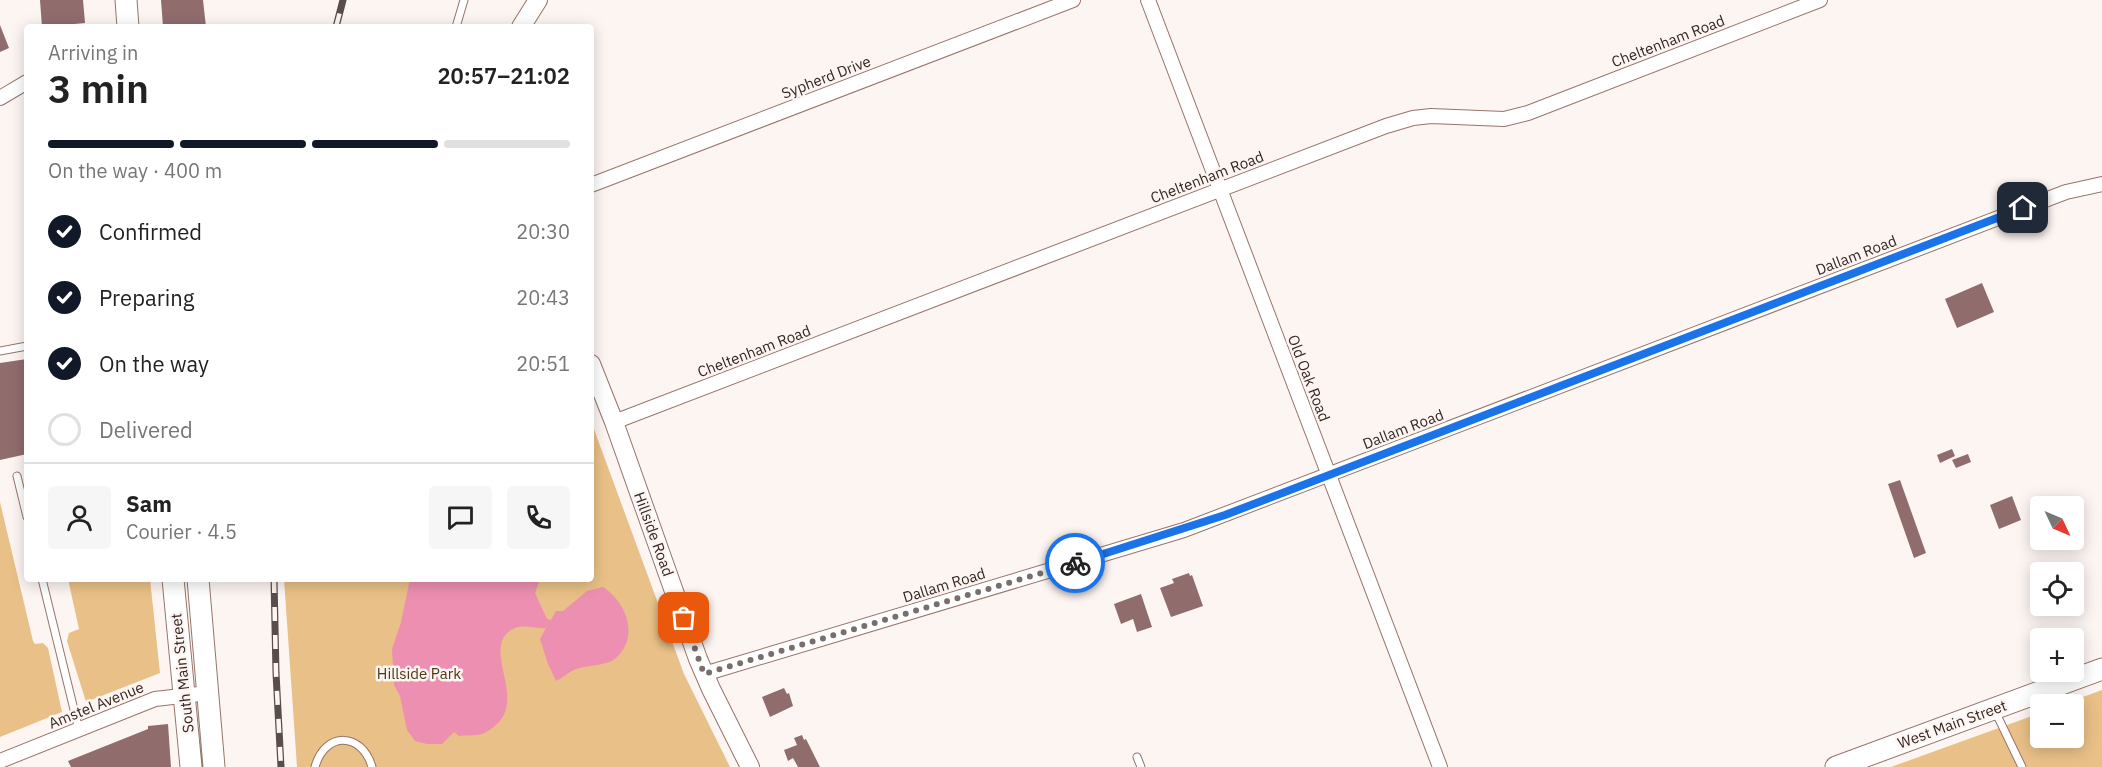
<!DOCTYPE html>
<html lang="en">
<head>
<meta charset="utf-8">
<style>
  body { margin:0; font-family:"IBM Plex Sans",sans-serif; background:#f6f6f6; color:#222; height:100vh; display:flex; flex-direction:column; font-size:22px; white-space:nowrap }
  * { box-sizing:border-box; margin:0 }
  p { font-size:20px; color:#767676 }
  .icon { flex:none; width:33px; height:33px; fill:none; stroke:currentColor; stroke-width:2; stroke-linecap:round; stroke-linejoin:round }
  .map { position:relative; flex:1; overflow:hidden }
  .sheet { position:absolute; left:24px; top:24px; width:570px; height:558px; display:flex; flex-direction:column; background:#fff; border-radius:6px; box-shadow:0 3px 15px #0003 }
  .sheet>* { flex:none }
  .needle { width:39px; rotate:134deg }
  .buttons { position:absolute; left:2030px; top:496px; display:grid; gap:12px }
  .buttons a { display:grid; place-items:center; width:54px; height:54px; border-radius:6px; background:#fff; box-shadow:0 3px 15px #0003; font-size:30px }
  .pin { position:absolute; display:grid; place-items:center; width:51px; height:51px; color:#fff; margin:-26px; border-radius:12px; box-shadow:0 3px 9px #0006 }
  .courier { position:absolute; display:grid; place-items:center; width:60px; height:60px; margin:-30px; border:4px solid #1a73e8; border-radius:50%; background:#fff; color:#222; box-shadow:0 2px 8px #0007 }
  .headline em { font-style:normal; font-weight:600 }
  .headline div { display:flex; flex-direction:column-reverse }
  .headline { display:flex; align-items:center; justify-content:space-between; height:102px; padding:0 24px }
  h1 { font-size:39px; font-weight:600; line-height:45px }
  .bar { display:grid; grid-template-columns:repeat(4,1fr); gap:9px 6px; align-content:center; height:72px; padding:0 24px }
  .bar i { height:8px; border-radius:4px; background:#e0e0e0 }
  .bar .on { background:#111827 }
  .bar p { grid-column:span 4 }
  .line { display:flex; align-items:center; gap:15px; padding:0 24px; border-top:2px solid #e0e0e0 }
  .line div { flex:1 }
  .round { display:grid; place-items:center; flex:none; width:63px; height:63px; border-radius:6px; background:#f6f6f6 }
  ol { padding:0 24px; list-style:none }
  li { display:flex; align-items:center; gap:18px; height:66px }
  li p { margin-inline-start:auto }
  li .icon { padding:6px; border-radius:50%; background:#111827; color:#fff; stroke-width:4 }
  li:last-child { color:#767676 }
  li i { width:33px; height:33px; border:3px solid #e0e0e0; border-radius:50% }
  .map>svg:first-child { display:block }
  .green { fill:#e9c087 }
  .water { fill:#ed8fb0 }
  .building { fill:#906c6d }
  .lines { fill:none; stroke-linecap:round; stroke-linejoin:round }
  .lane-casing { stroke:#96746a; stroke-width:9 }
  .street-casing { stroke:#96746a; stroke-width:16 }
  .secondary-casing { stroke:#96746a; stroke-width:20 }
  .primary-casing { stroke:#96746a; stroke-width:23 }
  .lane { stroke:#fff; stroke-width:7 }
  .street { stroke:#fff; stroke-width:14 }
  .secondary { stroke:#fff; stroke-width:18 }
  .primary { stroke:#fff; stroke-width:21 }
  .rail-casing { stroke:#594d49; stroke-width:7 }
  .rail { stroke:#fdf5f2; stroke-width:4.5; stroke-dasharray:14; stroke-linecap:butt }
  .done { stroke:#7a6e6b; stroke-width:6; stroke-dasharray:0 10.8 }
  .route { stroke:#1a73e8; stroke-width:8 }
  .labels { text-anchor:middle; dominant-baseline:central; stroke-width:5; stroke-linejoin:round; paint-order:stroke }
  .street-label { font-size:15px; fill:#342622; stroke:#fdf5f2 }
  .park-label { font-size:15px; fill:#4d3613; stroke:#fdf5f2 }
</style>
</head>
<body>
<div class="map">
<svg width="2102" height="767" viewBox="0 0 2102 767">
  <rect width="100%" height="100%" fill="#fdf5f2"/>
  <path class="green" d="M591,421L684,674L730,767H297L284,579H591Z
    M0,502L33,641L35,644L43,643L48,648L62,712L0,737Z
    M68,579H150L160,673L86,702L67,641L69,633L79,629Z
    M2102,690V767H1891L2040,713V738H2073V705H2061Z"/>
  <path class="water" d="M410,579H540L535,593L547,619L551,620L556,611H563L587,591L603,587C626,602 640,636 616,658C607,667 584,664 572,671C566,674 563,678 556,681L548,664L540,639L546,628C537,629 525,624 515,628C478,645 527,696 497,724C493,728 487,732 482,734C475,736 466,735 459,736L454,732L442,744H427L415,741L407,730L400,696L394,685L392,649L401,622Z"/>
  <path class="building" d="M40,0H83L85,23L42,27Z
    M161,0H203L206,27H163Z
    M0,25L9,48L0,52Z
    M1982,283L1994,312L1957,328L1945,299Z
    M27,359V454L0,460V363Z
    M1952,449L1955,456L1940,463L1937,455Z
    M1968,454L1971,462L1956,468L1952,460Z
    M1900,480L1926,553L1914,558L1888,484Z
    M2012,496L2021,520L1999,529L1990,505Z
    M1189,573L1190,576L1192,575L1203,606L1171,617L1160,588L1174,583L1172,579Z
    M1141,594L1152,627L1137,632L1133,619L1121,624L1114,604Z
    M784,688L787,694L789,693L793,706L770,717L762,697Z
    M168,724L171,767H71L68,761L148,729V726Z
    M802,735L804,740L806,739L820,767H798L793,758L788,761L784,750L797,745L794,738Z"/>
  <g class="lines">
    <g class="lane-casing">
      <path id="lane" d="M456,27L464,0
        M0,351L27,346
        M17,476L27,517
        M42,579L79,730
        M1995,711L2022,767
        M1137,757L1141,767
        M315,767C325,731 362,732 372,767"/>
    </g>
    <g class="street-casing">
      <path id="street" d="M1148,0L1440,767
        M0,98L27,82
        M591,185L1073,0
        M614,422L1386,126L1413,118L1431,116L1504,119L1528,113L1820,0
        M704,674L1184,530L2066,192L2102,184
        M0,761L155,699L208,693"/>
    </g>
    <g class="secondary-casing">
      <path id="secondary" d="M521,27L538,0
        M591,364L614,422L698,659L711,689L750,767"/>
    </g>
    <g class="primary-casing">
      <path id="primary" d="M126,0L128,27
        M173,579L191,767
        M198,579L214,767
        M1836,767L2102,669"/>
    </g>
    <use href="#lane" class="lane"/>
    <use href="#street" class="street"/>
    <use href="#secondary" class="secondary"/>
    <use href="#primary" class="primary"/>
    <g class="rail-casing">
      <path id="rail" d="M336,27L343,0
        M274,579L276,673L281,767"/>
    </g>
    <use href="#rail" class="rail"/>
  </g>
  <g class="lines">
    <path class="done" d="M684,618L704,674L1075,563"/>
    <path class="route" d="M1075,563L1225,515L2023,208"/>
  </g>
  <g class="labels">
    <g class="street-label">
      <text transform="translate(1668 41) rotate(-21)">Cheltenham Road</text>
      <text transform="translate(826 77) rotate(-21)">Sypherd Drive</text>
      <text transform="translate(1207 177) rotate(-21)">Cheltenham Road</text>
      <text transform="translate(1856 255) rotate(-21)">Dallam Road</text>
      <text transform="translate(754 351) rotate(-21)">Cheltenham Road</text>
      <text transform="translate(1309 378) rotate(69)">Old Oak Road</text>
      <text transform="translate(1403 429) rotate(-21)">Dallam Road</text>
      <text transform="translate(654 534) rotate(70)">Hillside Road</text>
      <text transform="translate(944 585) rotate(-17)">Dallam Road</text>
      <text transform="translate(182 673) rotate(-96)">South Main Street</text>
      <text transform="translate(96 705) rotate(-22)">Amstel Avenue</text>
      <text transform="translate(1952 724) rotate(-20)">West Main Street</text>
    </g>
    <g class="park-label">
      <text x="419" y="673">Hillside Park</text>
    </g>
  </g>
</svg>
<div class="buttons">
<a><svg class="needle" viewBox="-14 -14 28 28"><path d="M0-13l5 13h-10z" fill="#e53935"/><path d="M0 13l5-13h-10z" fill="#767676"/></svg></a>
<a><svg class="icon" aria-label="locate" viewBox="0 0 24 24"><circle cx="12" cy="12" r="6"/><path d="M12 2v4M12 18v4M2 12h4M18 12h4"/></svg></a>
<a>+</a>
<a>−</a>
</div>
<div class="pin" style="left:684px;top:618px;background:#ea580c"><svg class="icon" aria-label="bag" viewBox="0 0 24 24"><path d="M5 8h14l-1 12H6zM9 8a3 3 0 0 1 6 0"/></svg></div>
<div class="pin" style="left:2023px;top:208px;background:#1f2937"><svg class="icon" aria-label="home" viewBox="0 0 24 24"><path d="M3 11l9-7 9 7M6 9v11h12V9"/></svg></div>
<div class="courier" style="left:1075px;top:563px"><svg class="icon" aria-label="bike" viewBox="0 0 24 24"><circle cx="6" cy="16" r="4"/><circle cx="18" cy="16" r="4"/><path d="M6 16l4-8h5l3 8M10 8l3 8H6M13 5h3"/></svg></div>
<section class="sheet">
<div class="headline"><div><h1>3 min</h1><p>Arriving in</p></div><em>20:57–21:02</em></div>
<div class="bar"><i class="on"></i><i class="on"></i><i class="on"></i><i></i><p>On the way · 400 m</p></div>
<ol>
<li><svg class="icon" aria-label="check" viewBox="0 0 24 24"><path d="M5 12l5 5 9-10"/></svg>Confirmed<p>20:30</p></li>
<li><svg class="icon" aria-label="check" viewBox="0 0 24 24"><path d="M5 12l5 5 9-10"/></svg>Preparing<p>20:43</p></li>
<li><svg class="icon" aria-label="check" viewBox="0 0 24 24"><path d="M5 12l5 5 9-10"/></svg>On the way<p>20:51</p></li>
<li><i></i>Delivered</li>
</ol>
<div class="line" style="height:108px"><a class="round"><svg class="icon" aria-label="person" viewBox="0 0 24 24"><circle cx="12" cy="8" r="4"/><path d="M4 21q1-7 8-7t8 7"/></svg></a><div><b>Sam</b><p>Courier · 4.5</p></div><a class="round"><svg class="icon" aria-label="chat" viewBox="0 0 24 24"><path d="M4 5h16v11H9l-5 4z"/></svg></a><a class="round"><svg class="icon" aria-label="phone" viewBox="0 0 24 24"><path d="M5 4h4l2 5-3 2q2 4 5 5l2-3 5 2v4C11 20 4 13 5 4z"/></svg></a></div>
</section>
</div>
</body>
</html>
